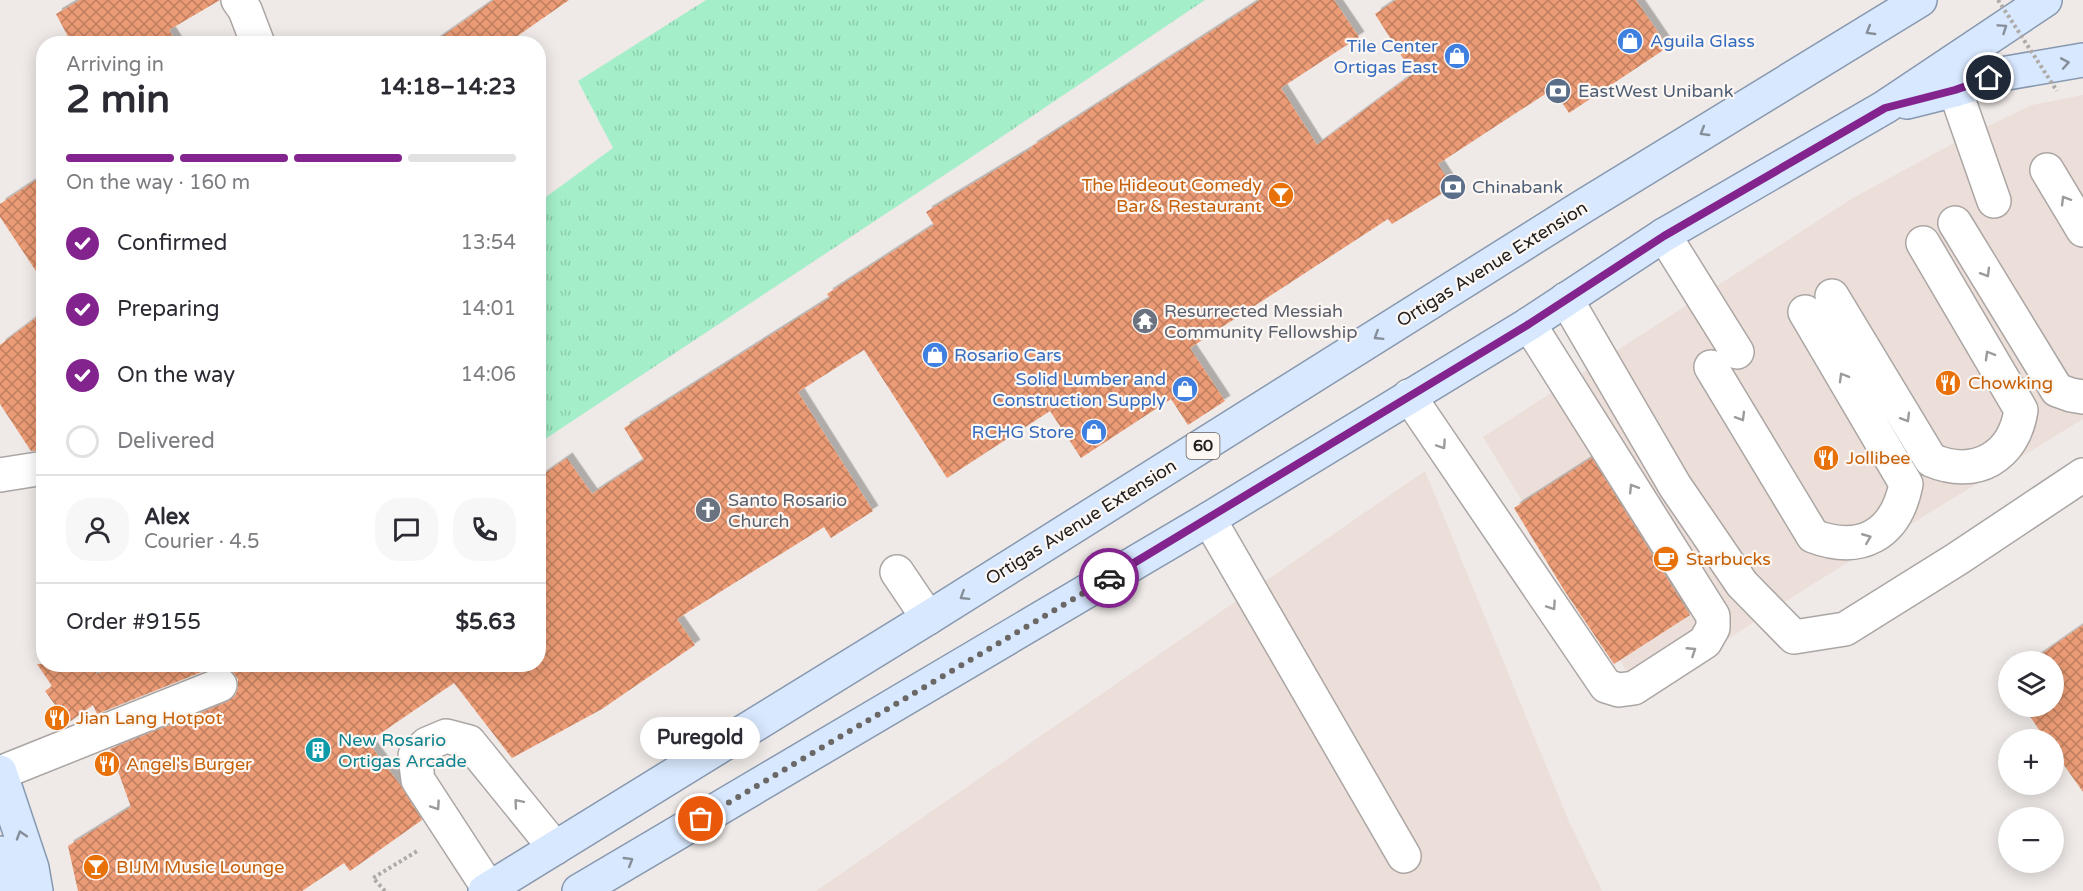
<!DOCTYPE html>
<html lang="en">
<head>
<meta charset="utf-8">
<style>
  body { margin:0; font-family:"Varela Round",sans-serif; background:#f7f7f7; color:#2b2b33; height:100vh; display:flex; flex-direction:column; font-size:22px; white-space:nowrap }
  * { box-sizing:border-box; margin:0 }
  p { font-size:20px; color:#7c7c81 }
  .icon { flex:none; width:33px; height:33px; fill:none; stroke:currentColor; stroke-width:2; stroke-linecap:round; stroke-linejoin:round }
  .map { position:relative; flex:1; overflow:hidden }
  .panel { position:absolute; left:36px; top:36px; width:510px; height:636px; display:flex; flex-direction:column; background:#fff; border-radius:24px; box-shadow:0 3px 15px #0003 }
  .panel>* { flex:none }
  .controls { position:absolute; left:1998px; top:651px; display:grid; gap:12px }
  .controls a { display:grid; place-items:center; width:66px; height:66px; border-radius:50%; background:#fff; box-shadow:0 3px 15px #0003; font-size:30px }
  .pin { position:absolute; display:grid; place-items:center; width:51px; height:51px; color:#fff; margin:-26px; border:3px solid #fff; border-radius:50%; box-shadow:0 2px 6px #0007 }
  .courier { position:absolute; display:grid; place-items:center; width:60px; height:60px; margin:-30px; border:4px solid #83238e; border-radius:50%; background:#fff; color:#222; box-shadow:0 2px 8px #0007 }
  .bubble { position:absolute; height:42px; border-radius:21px; background:#fff; box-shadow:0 3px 15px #0003; font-size:20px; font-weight:700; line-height:42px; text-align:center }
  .overview em { font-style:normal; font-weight:700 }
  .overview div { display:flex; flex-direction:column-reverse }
  .overview { display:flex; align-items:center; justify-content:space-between; height:102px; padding:0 30px }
  h1 { font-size:39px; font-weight:700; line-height:45px }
  .bar { display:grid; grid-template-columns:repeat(4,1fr); gap:9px 6px; align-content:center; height:72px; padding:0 30px }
  .bar i { height:8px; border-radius:4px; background:#e1e1e2 }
  .bar .selected { background:#83238e }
  .bar p { grid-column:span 4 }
  .line { display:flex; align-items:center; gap:15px; padding:0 30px; border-top:2px solid #e1e1e2 }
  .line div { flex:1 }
  .round { display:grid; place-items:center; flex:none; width:63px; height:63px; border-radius:24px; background:#f7f7f7 }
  ol { padding:0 30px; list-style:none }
  li { display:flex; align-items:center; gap:18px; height:66px }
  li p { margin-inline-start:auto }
  li .icon { padding:6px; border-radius:50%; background:#83238e; color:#fff; stroke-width:4 }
  li:last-child { color:#7c7c81 }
  li i { width:33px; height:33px; border:3px solid #e1e1e2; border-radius:50% }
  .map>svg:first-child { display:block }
  .built { fill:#ecded8 }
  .grass { fill:url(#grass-tufts) }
  .building { fill:url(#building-cross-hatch); filter:url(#shadow) }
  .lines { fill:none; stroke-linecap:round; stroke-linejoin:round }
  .minor-casing { stroke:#aba6a4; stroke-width:36 }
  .major-casing { stroke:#8798af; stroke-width:36 }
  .path { stroke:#aeaaa7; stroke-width:4; stroke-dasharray:3 3; stroke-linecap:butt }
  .minor { stroke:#fff; stroke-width:33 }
  .major { stroke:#d8e8fe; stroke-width:33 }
  .path-bridge { stroke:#aeaaa7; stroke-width:4; stroke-dasharray:3 3; stroke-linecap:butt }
  .oneway { stroke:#868e9a }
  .oneway2 { stroke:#9c9b9a }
  .done { stroke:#6a6765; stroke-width:6; stroke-dasharray:0 10.8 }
  .route { stroke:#83238e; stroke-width:8 }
  .labels { text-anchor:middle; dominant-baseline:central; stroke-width:4.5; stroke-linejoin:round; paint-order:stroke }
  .shield { fill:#fdf7f4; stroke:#64605f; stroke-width:1.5 }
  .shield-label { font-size:16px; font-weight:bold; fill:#22201f }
  .shop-label { font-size:18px; fill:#366cbe; stroke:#fdf7f4; text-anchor:end }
  .service-label { font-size:18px; fill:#4e5e75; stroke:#fdf7f4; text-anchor:start }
  .food-label { font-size:18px; fill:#c56008; stroke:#fdf7f4; text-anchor:start }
  .street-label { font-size:18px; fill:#22201f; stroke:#fdf7f4 }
  .worship-label { font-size:18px; fill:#5b616d; stroke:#fdf7f4; text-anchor:start }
  .culture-label { font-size:18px; fill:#0d838f; stroke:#fdf7f4; text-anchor:start }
</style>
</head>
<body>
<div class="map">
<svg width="2083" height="891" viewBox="0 0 2083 891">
  <defs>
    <pattern id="grass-tufts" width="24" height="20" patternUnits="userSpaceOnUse" patternTransform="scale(1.5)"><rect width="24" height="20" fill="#a4eec9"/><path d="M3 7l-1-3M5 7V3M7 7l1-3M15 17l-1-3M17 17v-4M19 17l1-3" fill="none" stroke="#8dccac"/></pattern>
    <pattern id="building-cross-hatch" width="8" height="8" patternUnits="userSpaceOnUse" patternTransform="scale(1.5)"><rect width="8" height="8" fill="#eb9b74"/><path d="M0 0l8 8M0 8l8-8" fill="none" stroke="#be7e5f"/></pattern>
    <filter id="shadow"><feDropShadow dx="5.5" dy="-5.5" stdDeviation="0" flood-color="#0004"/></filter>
  </defs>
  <rect width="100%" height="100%" fill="#efeae7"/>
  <path class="built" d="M2083,95V419L1816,582L1641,695L1483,437L1853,198L1965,137L2032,105Z
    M1425,471L1568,819L1602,891H816Z"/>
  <path class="grass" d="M706,0H1205L967,160L539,443V202L613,148L578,81Z"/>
  <path class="building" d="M80,0H220L169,30L178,44H72L56,14Z
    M494,0H569L506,44H431Z
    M1260,0H1334L1359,37L1281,88L1317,145L1413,74L1375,14L1396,0H1636L1668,47L1569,113L1553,89L1438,164L1453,187L1392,224L1388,219L1190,348L1225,401L1188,425L1171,399L1081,458L1050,411L947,478L864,350L798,392L873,511L831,538L824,527L677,619L695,645L602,709L512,758L454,683L368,742L401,786L422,820L350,871L344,863L302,891H78L68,846L131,807L110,749L227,702L235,696L238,688V679L231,670L223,667H214L97,714L93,705L68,723L45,691L52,686L37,664H91L97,674L117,664H538V478L567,458L592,494L644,460L624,428L830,298L827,294L934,225L926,212L1032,148L1031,147Z
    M44,175V283L0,217V204Z
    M44,312V450L31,451L0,404V345Z
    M1592,458L1690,615L1614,664L1564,590L1514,508Z
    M2083,625V792L2054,751V740H2046L2023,706H2054V662H2030Z"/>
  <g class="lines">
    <g class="minor-casing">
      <path id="minor" d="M238,0L245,10L258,44
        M1955,90L1994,201
        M2047,170L2083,230
        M1955,223L2057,390L2071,395L2083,397
        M1664,235L1737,352
        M1832,296L1931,460C1976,479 2014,457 2021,410L1923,243
        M1566,299L1675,486L1742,584L1794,637L1845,629L1957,559L2083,475
        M1711,367L1813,536C1861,554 1896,535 1906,484L1805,312
        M1409,396L1606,686L1619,690L1634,688L1705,642L1713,628V616L1529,324
        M0,475L44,468
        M1209,519L1404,856
        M897,572L928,618
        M0,773L220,685
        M489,889L418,780L415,756L427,744L446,736L469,742L555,848"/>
    </g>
    <g class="major-casing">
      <path id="major" d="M1907,102L1955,90L2007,73L2083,60
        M0,772L32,868L36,891
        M0,853L3,891
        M485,891L928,618L1582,207L1920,0
        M579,891L1209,519L1529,324L1664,235L1885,107L2045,0"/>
    </g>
    <path class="path" d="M385,891L373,878L419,850"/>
    <use href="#minor" class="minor"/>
    <use href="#major" class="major"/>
    <path class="path-bridge" d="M1998,0L2057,91"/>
  </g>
  <defs><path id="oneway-chevron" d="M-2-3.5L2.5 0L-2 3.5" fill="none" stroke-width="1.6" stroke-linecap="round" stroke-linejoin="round" transform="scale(1.5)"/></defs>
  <g class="oneway">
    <use href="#oneway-chevron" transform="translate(2003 28) rotate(-34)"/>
    <use href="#oneway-chevron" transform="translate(1870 31) rotate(149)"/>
    <use href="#oneway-chevron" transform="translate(2065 63) rotate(-10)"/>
    <use href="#oneway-chevron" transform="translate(1704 132) rotate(149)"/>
    <use href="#oneway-chevron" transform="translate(1378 336) rotate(148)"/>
    <use href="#oneway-chevron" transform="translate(964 596) rotate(148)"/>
    <use href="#oneway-chevron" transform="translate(21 835) rotate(-108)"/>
    <use href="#oneway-chevron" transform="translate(629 861) rotate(-31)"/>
  </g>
  <g class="oneway2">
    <use href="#oneway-chevron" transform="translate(2065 200) rotate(-121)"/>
    <use href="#oneway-chevron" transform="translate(1986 273) rotate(59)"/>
    <use href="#oneway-chevron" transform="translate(1989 355) rotate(-120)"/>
    <use href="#oneway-chevron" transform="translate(1843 377) rotate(-120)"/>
    <use href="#oneway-chevron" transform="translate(1741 417) rotate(59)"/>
    <use href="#oneway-chevron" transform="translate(1906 418) rotate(59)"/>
    <use href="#oneway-chevron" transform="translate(1442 445) rotate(56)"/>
    <use href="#oneway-chevron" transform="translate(1633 488) rotate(-122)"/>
    <use href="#oneway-chevron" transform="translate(1867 538) rotate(-22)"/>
    <use href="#oneway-chevron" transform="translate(1552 606) rotate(56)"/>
    <use href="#oneway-chevron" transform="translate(1692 651) rotate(-33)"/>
    <use href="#oneway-chevron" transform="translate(518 803) rotate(-130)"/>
    <use href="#oneway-chevron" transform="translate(436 806) rotate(56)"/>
  </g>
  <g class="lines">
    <path class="done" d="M701,819L1109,578"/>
    <path class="route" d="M1109,578L1529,324L1664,236L1885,108L1955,90L1989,78"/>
  </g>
  <defs>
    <g id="shop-disc" transform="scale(1.35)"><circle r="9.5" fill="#3f7fe0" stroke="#fdf7f4"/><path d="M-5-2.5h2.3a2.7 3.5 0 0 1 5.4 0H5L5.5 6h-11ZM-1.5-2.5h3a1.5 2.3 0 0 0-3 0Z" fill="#fff"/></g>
    <g id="bank-disc" transform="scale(1.35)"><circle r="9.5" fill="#5c6f8a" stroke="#fdf7f4"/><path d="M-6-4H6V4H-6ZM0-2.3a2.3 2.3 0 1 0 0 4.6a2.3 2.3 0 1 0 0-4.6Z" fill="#fff"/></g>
    <g id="bar-disc" transform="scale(1.35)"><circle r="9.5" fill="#e8710a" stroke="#fdf7f4"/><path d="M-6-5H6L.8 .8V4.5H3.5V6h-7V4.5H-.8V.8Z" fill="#fff"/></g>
    <g id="temple-disc" transform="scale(1.35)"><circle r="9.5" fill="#6b7280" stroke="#fdf7f4"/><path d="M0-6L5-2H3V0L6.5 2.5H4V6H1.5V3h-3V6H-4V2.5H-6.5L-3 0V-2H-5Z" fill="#fff"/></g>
    <g id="restaurant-disc" transform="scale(1.35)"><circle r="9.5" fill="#e8710a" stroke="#fdf7f4"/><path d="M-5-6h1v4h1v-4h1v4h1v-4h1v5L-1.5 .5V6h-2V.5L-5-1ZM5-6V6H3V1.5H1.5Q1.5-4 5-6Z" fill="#fff"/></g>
    <g id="church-disc" transform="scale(1.35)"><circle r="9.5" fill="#6b7280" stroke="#fdf7f4"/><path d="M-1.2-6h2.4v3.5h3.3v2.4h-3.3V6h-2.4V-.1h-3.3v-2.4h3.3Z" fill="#fff"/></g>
    <g id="cafe-disc" transform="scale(1.35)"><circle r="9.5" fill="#e8710a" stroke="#fdf7f4"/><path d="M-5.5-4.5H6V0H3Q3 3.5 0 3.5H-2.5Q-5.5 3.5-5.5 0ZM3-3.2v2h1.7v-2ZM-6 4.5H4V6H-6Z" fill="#fff"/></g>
    <g id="building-disc" transform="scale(1.35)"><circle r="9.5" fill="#0f9aa8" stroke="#fdf7f4"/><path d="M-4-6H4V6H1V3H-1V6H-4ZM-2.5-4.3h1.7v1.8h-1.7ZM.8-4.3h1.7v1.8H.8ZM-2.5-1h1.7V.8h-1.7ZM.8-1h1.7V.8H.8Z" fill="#fff"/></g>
  </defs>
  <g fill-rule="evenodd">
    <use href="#shop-disc" x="1630" y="41"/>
    <use href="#shop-disc" x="1457" y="56"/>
    <use href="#bank-disc" x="1558" y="91"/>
    <use href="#bank-disc" x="1453" y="187"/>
    <use href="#bar-disc" x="1281" y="195"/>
    <use href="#temple-disc" x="1145" y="321"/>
    <use href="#shop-disc" x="935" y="355"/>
    <use href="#restaurant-disc" x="1948" y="383"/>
    <use href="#shop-disc" x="1185" y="389"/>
    <use href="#shop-disc" x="1094" y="432"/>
    <use href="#restaurant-disc" x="1826" y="458"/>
    <use href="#church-disc" x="708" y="510"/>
    <use href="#cafe-disc" x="1666" y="559"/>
    <use href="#restaurant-disc" x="57" y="718"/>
    <use href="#building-disc" x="318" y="750"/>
    <use href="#restaurant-disc" x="107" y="764"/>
    <use href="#bar-disc" x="96" y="867"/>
  </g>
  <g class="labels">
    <rect class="shield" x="1186.5" y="433" width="33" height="26" rx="4.5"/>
    <g class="shield-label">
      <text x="1203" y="446">60</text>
    </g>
    <g class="shop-label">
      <text x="1650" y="41" text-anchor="start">Aguila Glass</text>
      <text x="1438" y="46">Tile Center<tspan x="1438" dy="21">Ortigas East</tspan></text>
      <text x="954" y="355" text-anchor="start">Rosario Cars</text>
      <text x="1166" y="379">Solid Lumber and<tspan x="1166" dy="21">Construction Supply</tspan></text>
      <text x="1074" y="432">RCHG Store</text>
    </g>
    <g class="service-label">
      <text x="1578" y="91">EastWest Unibank</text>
      <text x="1472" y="187">Chinabank</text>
    </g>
    <g class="food-label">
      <text x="1262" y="185" text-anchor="end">The Hideout Comedy<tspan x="1262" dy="21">Bar &amp; Restaurant</tspan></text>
      <text x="1968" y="383">Chowking</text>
      <text x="1846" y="458">Jollibee</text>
      <text x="1686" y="559">Starbucks</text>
      <text x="76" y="718">Jian Lang Hotpot</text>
      <text x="126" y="764">Angel's Burger</text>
      <text x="116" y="867">BIJM Music Lounge</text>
    </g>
    <g class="street-label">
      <text transform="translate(1492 264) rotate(-32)">Ortigas Avenue Extension</text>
      <text transform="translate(1081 522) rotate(-32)">Ortigas Avenue Extension</text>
    </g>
    <g class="worship-label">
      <text x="1164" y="311">Resurrected Messiah<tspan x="1164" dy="21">Community Fellowship</tspan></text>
      <text x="728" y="500">Santo Rosario<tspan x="728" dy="21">Church</tspan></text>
    </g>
    <g class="culture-label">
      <text x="338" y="740">New Rosario<tspan x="338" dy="21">Ortigas Arcade</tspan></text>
    </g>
  </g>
</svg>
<div class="controls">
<a><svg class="icon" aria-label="layers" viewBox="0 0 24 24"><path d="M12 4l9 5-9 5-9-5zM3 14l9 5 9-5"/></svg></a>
<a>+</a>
<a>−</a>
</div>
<div class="pin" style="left:701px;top:819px;background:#ea580c"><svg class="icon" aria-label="bag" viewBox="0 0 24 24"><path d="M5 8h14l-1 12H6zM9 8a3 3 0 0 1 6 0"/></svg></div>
<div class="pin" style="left:1989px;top:78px;background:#1f2937"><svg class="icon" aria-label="home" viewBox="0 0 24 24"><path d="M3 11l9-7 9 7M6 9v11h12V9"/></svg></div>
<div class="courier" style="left:1109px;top:578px"><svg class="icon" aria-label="car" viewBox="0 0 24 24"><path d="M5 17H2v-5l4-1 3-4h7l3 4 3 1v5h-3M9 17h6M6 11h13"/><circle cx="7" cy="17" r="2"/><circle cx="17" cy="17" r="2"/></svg></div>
<div class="bubble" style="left:640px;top:717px;width:120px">Puregold</div>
<section class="panel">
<div class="overview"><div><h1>2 min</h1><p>Arriving in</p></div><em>14:18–14:23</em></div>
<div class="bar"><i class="selected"></i><i class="selected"></i><i class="selected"></i><i></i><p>On the way · 160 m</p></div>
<ol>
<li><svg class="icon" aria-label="check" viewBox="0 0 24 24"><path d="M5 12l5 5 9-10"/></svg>Confirmed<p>13:54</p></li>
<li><svg class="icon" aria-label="check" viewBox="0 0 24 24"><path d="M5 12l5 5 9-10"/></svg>Preparing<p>14:01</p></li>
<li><svg class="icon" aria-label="check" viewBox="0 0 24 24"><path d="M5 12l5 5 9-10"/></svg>On the way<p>14:06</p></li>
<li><i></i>Delivered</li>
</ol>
<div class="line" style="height:108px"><a class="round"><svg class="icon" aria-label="person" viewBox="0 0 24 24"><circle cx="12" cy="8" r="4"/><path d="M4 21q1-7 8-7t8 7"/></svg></a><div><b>Alex</b><p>Courier · 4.5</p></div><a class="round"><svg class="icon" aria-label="chat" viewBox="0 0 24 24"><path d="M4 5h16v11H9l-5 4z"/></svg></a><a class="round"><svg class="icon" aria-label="phone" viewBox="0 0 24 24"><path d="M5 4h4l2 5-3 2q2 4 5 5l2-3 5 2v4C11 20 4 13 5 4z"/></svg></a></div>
<div class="line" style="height:78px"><div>Order #9155</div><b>$5.63</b></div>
</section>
</div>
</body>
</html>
